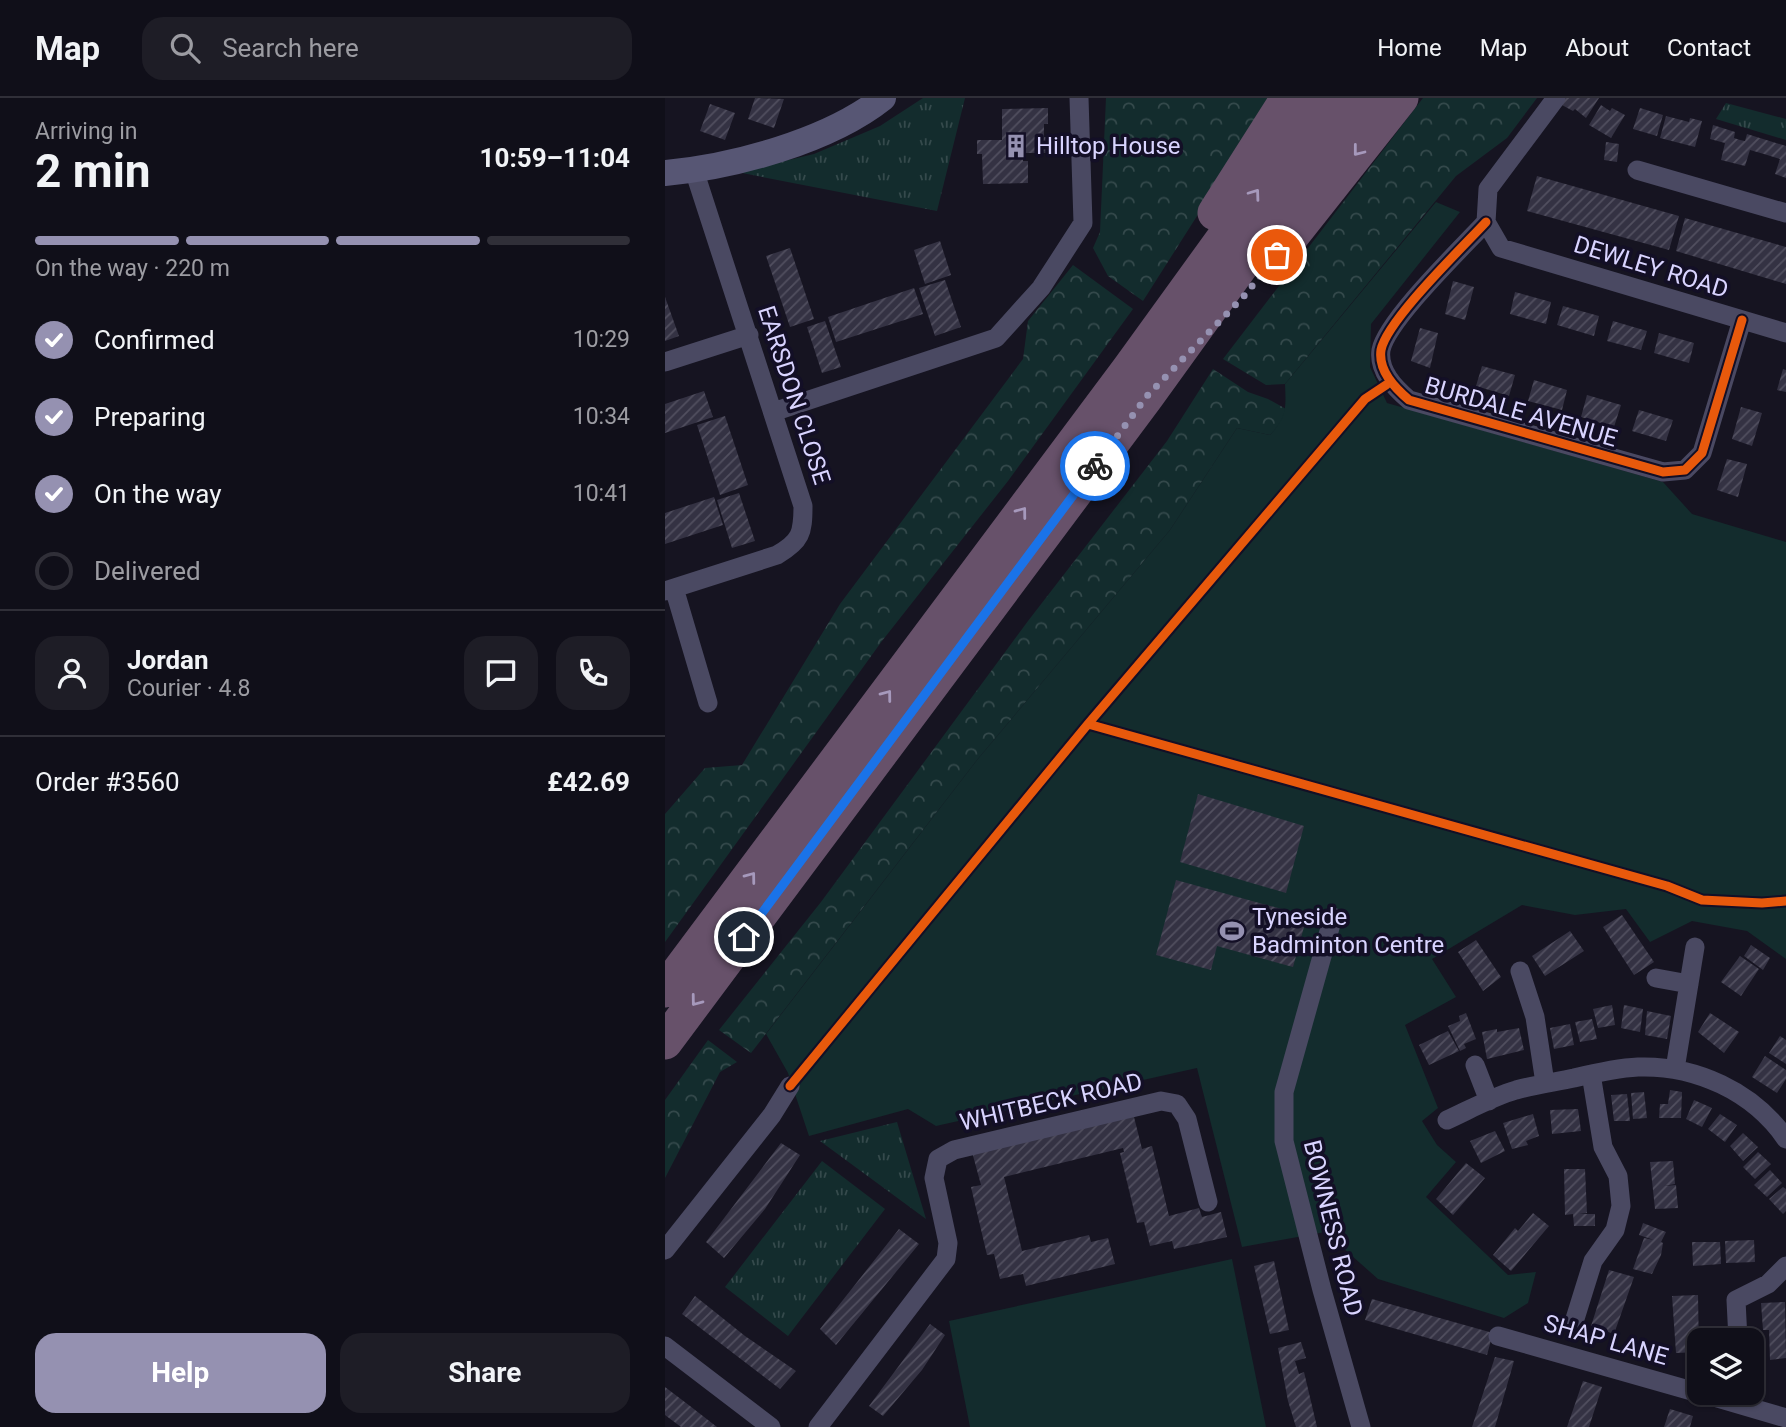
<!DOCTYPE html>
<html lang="en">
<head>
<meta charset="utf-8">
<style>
  body { margin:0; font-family:Roboto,sans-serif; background:#1e1d26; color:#f1f3f6; height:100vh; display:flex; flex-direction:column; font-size:26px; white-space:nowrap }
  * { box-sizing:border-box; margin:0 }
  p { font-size:23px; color:#9c9ca2 }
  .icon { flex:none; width:38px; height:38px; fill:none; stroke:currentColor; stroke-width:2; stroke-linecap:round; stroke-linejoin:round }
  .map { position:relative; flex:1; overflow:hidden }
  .panel { display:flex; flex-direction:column; background:#100f19; width:665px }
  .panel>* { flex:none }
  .buttons { position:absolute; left:1022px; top:1230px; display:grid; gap:14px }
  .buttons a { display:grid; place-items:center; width:77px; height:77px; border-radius:14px; background:#100f19; box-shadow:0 2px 5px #0004,0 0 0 2px #302f38; font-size:35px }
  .pin { position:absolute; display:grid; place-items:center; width:60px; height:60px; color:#fff; margin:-30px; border:4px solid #fff; border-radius:50%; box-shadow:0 2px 7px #0007 }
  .courier { position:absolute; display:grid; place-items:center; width:70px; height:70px; margin:-35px; border:5px solid #1a73e8; border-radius:50%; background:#fff; color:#222; box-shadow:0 2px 9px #0007 }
  .head em { font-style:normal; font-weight:700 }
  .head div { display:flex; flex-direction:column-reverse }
  .head { display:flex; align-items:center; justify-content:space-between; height:119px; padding:0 35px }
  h1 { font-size:46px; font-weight:700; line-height:52px }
  .bar { display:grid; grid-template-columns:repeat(4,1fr); gap:10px 7px; align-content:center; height:84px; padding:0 35px }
  .bar i { height:9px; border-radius:5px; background:#302f38 }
  .bar .on { background:#9591b1 }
  .bar p { grid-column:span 4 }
  .line { display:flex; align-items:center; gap:18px; padding:0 35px; border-top:2px solid #302f38 }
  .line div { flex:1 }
  .round { display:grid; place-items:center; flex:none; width:74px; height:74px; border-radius:21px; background:#1e1d26 }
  ol { padding:0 35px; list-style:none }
  li { display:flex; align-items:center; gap:21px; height:77px }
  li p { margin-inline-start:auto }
  li .icon { padding:7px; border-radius:50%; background:#9591b1; color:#fff; stroke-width:4 }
  li:last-child { color:#9c9ca2 }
  li i { width:38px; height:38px; border:4px solid #302f38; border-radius:50% }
  .action { display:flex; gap:14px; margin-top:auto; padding:14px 35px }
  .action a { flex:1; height:80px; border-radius:21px; background:#9591b1; color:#fff; font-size:28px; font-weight:700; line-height:80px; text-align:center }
  .action a+a { background:#1e1d26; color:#f1f3f6 }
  header { display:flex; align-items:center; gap:42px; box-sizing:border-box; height:98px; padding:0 35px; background:#100f19; border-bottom:2px solid #302f38 }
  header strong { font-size:33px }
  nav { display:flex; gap:38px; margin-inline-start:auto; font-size:24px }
  .search { width:490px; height:63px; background:#1e1d26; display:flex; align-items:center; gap:18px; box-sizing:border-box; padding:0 24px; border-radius:21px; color:#9c9ca2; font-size:26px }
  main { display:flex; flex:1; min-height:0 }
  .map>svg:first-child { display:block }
  .grass { fill:url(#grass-tufts) }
  .forest { fill:url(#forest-crowns) }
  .green { fill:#132c2d }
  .building { fill:url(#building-hatch) }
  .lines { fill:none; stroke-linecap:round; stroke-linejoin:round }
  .street { stroke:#4a4962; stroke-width:19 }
  .secondary { stroke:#575674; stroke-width:26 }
  .highway { stroke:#67516a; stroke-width:35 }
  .cycleway-casing { stroke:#130f26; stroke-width:13 }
  .cycleway { stroke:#e8590c; stroke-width:9 }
  .oneway { stroke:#a699bc }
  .done { stroke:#9591b1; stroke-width:7; stroke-dasharray:0 12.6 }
  .route { stroke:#1a73e8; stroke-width:9 }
  .labels { text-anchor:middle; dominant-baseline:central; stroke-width:7; stroke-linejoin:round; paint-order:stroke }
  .poi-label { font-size:24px; fill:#d9d4ff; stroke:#130f26; text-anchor:start }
  .street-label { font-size:24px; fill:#d9d4ff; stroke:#130f26 }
</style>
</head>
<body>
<header>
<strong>Map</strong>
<div class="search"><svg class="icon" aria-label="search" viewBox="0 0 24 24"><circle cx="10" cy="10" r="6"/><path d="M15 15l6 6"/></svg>Search here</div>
<nav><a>Home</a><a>Map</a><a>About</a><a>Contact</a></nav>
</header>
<main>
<section class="panel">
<div class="head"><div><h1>2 min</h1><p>Arriving in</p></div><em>10:59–11:04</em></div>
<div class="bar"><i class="on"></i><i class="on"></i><i class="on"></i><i></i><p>On the way · 220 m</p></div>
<ol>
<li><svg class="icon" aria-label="check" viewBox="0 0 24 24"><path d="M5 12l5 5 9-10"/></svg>Confirmed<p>10:29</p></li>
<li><svg class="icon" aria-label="check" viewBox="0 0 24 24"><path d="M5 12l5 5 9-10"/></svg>Preparing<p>10:34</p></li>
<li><svg class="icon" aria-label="check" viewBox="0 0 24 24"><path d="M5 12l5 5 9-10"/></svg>On the way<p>10:41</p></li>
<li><i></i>Delivered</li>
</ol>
<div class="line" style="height:126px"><a class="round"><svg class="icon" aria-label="person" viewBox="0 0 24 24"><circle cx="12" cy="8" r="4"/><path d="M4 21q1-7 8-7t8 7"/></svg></a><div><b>Jordan</b><p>Courier · 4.8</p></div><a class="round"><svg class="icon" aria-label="chat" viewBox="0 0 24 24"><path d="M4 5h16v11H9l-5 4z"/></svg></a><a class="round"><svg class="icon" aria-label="phone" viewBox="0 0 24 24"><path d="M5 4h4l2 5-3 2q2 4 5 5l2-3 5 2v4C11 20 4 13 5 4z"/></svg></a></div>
<div class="line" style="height:91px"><div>Order #3560</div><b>£42.69</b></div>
<div class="action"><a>Help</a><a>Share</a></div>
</section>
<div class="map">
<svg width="1121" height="1329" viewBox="0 0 1121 1329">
  <defs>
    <pattern id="grass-tufts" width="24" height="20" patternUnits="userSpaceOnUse" patternTransform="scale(1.75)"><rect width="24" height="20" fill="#132c2d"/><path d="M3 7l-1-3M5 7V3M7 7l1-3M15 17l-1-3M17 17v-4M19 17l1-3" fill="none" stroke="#354a4c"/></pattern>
    <pattern id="forest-crowns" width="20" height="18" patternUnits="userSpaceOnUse" patternTransform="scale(1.75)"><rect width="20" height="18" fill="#132c2d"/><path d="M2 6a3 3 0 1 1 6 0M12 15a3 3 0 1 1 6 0" fill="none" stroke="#354a4c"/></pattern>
    <pattern id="building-hatch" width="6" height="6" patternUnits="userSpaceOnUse" patternTransform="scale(1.75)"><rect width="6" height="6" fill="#343243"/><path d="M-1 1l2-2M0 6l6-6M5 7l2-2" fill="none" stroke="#514f5f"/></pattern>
  </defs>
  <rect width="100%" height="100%" fill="#161421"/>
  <path class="grass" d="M258,0H300L272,113L72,74L149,56L215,28Z
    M1061,5L1121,21V42L1051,21Z
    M232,1024L261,1121L155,1043Z
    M157,1063L220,1111L123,1238L60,1189Z"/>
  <path class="forest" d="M441,0H607L478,203L443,178L428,150L435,134Z
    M758,0H872L842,40L791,78L620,286L601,287L558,261Z
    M408,167L468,211L343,383L217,543L0,844V716L40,670L77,667L175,506L358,261L363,223Z
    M548,271L583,294L603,301L621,311L616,325L605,337L572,330L505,432L312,662L86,955L54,932L156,804L363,523L502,343Z
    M43,942L72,964L55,974L0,1080V1002Z"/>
  <path class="green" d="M771,104L795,114L706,226L705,269L722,305L998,384L1027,416L1121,444V861L1082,833L1027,823L985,844L961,811L910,817L857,807L767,861L791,899L740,927L773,1010L757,1023L772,1047L791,1064L761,1099L843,1177L871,1174L863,1205L839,1220L713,1181L660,1134L577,1149L532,970L271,1028L243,1011L144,1038L123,975L101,936L312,662L505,432L572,330L605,337C622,319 621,310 620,286Z
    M567,1161L601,1329H305L284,1223Z"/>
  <path class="building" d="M90,0L119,1L109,30L83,21Z
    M900,0H934L921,20L910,11L908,13L895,6Z
    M45,6L70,15L60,42L35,33Z
    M936,7L945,13L947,10L960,17L946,40L924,27Z
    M383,10V26H379V39H389V55H358V63H363V85L318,86L317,56H312V42H337V11Z
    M975,10L998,17L992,38L968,31Z
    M1001,18L1024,24L1025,20L1037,23L1030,49L995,40Z
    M1048,27L1070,34L1069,40L1075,42L1080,43L1082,36L1121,48V80L1110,76L1115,61L1099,56L1085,52L1080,68L1056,62L1060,45L1045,41Z
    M941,44L954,46L952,64L939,62Z
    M872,78L1014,118L1004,152L862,113Z
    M1020,120L1121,149V186L1011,153Z
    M275,143L286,177L260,186L249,152Z
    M125,150L149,221L125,229L101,158Z
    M280,182L296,229L270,238L254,190Z
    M788,183L809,189L800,222L780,216Z
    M249,190L258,216L171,244L163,219Z
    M850,194L886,204L881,226L845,216Z
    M0,199L14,238L0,243Z
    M898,208L934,218L929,238L892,227Z
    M160,223L176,269L157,275L142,229Z
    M948,223L982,233L976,252L942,243Z
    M755,230L773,235L765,270L746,263Z
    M994,235L1029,245L1024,265L989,255Z
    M817,268L850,277L844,298L811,288Z
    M1118,271L1121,272V294L1112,292Z
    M869,282L902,292L897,312L863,303Z
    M39,293L48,319L0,335V306Z
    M922,297L956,307L949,329L916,319Z
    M1076,309L1097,315L1087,348L1067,341Z
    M974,312L1008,322L1001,343L967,333Z
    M60,318L83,387L55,397L32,327Z
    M1062,361L1082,366L1073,399L1052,392Z
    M74,395L90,443L67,450L52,402Z
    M49,399L58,427L0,446V415Z
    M533,696L639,728L621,795L515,764Z
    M511,782L642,818L628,869L552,848L546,872L491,857Z
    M957,817L989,864L969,877L938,829Z
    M905,833L919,853L880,878L867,858Z
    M811,842L836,879L818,893L793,854Z
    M1086,847L1105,860L1098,872L1079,858Z
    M1075,858L1094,871L1076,898L1056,884Z
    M947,907L950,927L933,930L928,911Z
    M959,907L978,911L975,934L956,930Z
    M982,913L1006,918L1002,941L980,937Z
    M801,915L811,941L799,946L801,950L795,953L783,928L795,923L794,918Z
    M1045,915L1074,934L1059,955L1033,934Z
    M927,921L932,941L915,944L910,924Z
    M905,926L909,947L889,951L885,930Z
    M854,930L859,952L822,961L817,934L832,931V934Z
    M783,933L794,953L764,967L754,947Z
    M1115,938L1121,942V966L1104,955Z
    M1100,958L1121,972V981L1112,995L1087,979Z
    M1005,992L1017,994L1016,1020H994L995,1006H1003Z
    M979,994L982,1020L968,1021L966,995Z
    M962,996L965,1023H949L946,997Z
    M1029,1002L1047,1010L1037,1029L1021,1021Z
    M913,1011L916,1033L887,1036L885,1012Z
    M468,1015L477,1051L487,1048L504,1118L534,1110L537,1119L556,1114L562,1139L509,1151L507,1143L485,1148L479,1124L472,1125L455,1055L459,1054L458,1050L339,1079L357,1153L424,1137L426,1144L443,1140L450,1166L361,1188L358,1176L335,1181L329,1156L322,1157L306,1089L316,1087L307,1054Z
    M868,1016L874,1038L861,1043L863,1047L847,1051L838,1025Z
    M1055,1016L1072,1027L1060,1044L1043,1031Z
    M830,1033L840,1053L816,1065L805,1043Z
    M1078,1035L1093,1049L1078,1063L1065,1048Z
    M116,1045L135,1057L100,1111L59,1160L41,1144Z
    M1093,1054L1106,1066L1090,1081L1078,1069Z
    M1008,1063L1010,1086L999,1088L1011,1087L1013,1110L990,1111L985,1064Z
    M801,1065L820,1080L788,1117L771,1101Z
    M899,1071H920L922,1115L914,1116H930V1128H909L908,1116L900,1117Z
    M1105,1072L1117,1085L1102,1099L1089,1087Z
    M1118,1089L1121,1091V1113L1118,1116L1104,1101Z
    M868,1115L884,1128L846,1173L828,1157L850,1130L853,1133Z
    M978,1125L1001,1134L996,1144L998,1145L996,1157L987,1176L968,1171L979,1140L989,1142L974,1137Z
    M234,1131L254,1146L171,1247L155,1231Z
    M1089,1142L1090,1164L1061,1165L1060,1143Z
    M1027,1144H1055L1056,1166L1028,1168Z
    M609,1163L624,1232L605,1236L589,1168Z
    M944,1172L969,1179L949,1236L926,1228Z
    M1033,1197L1034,1254L1011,1255L1007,1198Z
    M30,1198L80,1238L131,1273L115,1291L17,1216Z
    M707,1201L828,1235L822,1257L700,1222Z
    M1120,1204L1121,1260L1105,1262L1104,1232H1098L1096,1205Z
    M265,1226L280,1237L257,1272L218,1318L204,1308Z
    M636,1244L641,1260L630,1263L634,1276L639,1274L652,1329H631L623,1303L613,1250Z
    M830,1259L849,1263L830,1329H807Z
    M918,1283L937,1289L924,1329H902Z
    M0,1289L25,1308L52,1329H16L0,1317Z
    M1005,1311L1028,1318L1025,1329H999Z"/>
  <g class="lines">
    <path class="street" d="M972,72L1121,115
      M821,124C798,149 722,222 716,252C713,273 730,290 744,302L998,374L1020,372L1037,355L1077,222
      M821,124L836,150L1121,235
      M821,124L823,91L891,0
      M0,264L84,237
      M108,314L331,240L376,190L418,125L414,0
      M9,490L43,605
      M0,493L112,457C136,443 138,435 138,408L29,72
      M668,819L619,994V1043L657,1192L696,1329
      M855,873L870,919L880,985
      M991,880L1024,886
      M810,967L824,1003
      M1010,971L1030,849
      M782,1022C804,1012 827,999 851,992C870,987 890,984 909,980C930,975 952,970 973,969C1030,967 1088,993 1121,1041
      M0,1152L107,1017L125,988
      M909,1224L928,1163L950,1132L956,1108L953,1078L938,1049L926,976
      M833,1238L1034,1295
      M1073,1242L1071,1202L1103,1186L1121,1168
      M0,1248L106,1329
      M1035,1295L1121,1320
      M153,1329L281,1161L283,1145L269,1080L273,1061L289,1052L496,1003L512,1006L522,1021L543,1104"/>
    <path class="secondary" d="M0,75C68,69 164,43 218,0"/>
    <path class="highway" d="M550,115L623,0
      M610,159L736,0
      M0,892L464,271L660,0
      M0,944L482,298L697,0"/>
    <g class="cycleway-casing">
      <path id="cycleway" d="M821,124C798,149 722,222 716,252C713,273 730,290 744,302L998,374L1020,372L1037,355L1077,222
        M423,626L1002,788L1037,802L1097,805L1121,803
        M125,988L423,626L700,301L721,287"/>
    </g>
    <use href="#cycleway" class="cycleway"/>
  </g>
  <defs><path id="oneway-chevron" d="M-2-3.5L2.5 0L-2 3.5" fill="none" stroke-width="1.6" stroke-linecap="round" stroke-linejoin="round" transform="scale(1.75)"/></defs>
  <g class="oneway">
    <use href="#oneway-chevron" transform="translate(693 53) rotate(128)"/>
    <use href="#oneway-chevron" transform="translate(590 96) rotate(-54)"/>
    <use href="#oneway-chevron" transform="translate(357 414) rotate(-53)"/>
    <use href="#oneway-chevron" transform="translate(222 597) rotate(-53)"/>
    <use href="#oneway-chevron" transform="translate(86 779) rotate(-53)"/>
    <use href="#oneway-chevron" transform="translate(31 903) rotate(127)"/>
  </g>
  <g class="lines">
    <path class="done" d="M430,368L482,298L579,198L612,157"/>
    <path class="route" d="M79,839L430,368"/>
  </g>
  <defs>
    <g id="building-bare" transform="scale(1.89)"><path d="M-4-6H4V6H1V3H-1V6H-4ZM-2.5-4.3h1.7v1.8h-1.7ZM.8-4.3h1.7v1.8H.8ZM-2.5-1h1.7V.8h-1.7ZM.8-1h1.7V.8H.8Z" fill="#9591b1" stroke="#130f26" stroke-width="2.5" paint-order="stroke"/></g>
    <g id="stadium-bare" transform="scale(1.89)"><path d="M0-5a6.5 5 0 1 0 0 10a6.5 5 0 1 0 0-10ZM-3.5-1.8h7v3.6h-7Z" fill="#9591b1" stroke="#130f26" stroke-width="2.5" paint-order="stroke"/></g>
  </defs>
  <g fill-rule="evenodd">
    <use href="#building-bare" x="351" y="48"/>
    <use href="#stadium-bare" x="567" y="833"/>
  </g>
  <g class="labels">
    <g class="poi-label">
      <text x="371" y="48">Hilltop House</text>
      <text x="587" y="819">Tyneside<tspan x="587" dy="28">Badminton Centre</tspan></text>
    </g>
    <g class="street-label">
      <text transform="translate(986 169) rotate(17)">DEWLEY ROAD</text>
      <text transform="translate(129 297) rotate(72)">EARSDON CLOSE</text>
      <text transform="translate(856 314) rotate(16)">BURDALE AVENUE</text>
      <text transform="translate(386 1004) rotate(-13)">WHITBECK ROAD</text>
      <text transform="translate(668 1130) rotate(76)">BOWNESS ROAD</text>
      <text transform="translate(941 1242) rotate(16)">SHAP LANE</text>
    </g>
  </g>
</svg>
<div class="buttons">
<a><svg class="icon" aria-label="layers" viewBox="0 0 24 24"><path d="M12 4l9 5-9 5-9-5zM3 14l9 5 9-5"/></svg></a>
</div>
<div class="pin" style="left:612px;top:157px;background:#ea580c"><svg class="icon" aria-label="bag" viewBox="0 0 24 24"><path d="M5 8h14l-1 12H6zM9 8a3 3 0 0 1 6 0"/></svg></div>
<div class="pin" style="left:79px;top:839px;background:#1f2937"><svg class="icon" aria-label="home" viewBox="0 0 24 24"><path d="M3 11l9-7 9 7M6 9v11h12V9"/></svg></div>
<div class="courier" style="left:430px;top:368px"><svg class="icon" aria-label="bike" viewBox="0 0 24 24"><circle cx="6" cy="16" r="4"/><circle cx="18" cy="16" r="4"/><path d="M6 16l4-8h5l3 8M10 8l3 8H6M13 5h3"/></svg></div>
</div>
</main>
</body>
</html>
